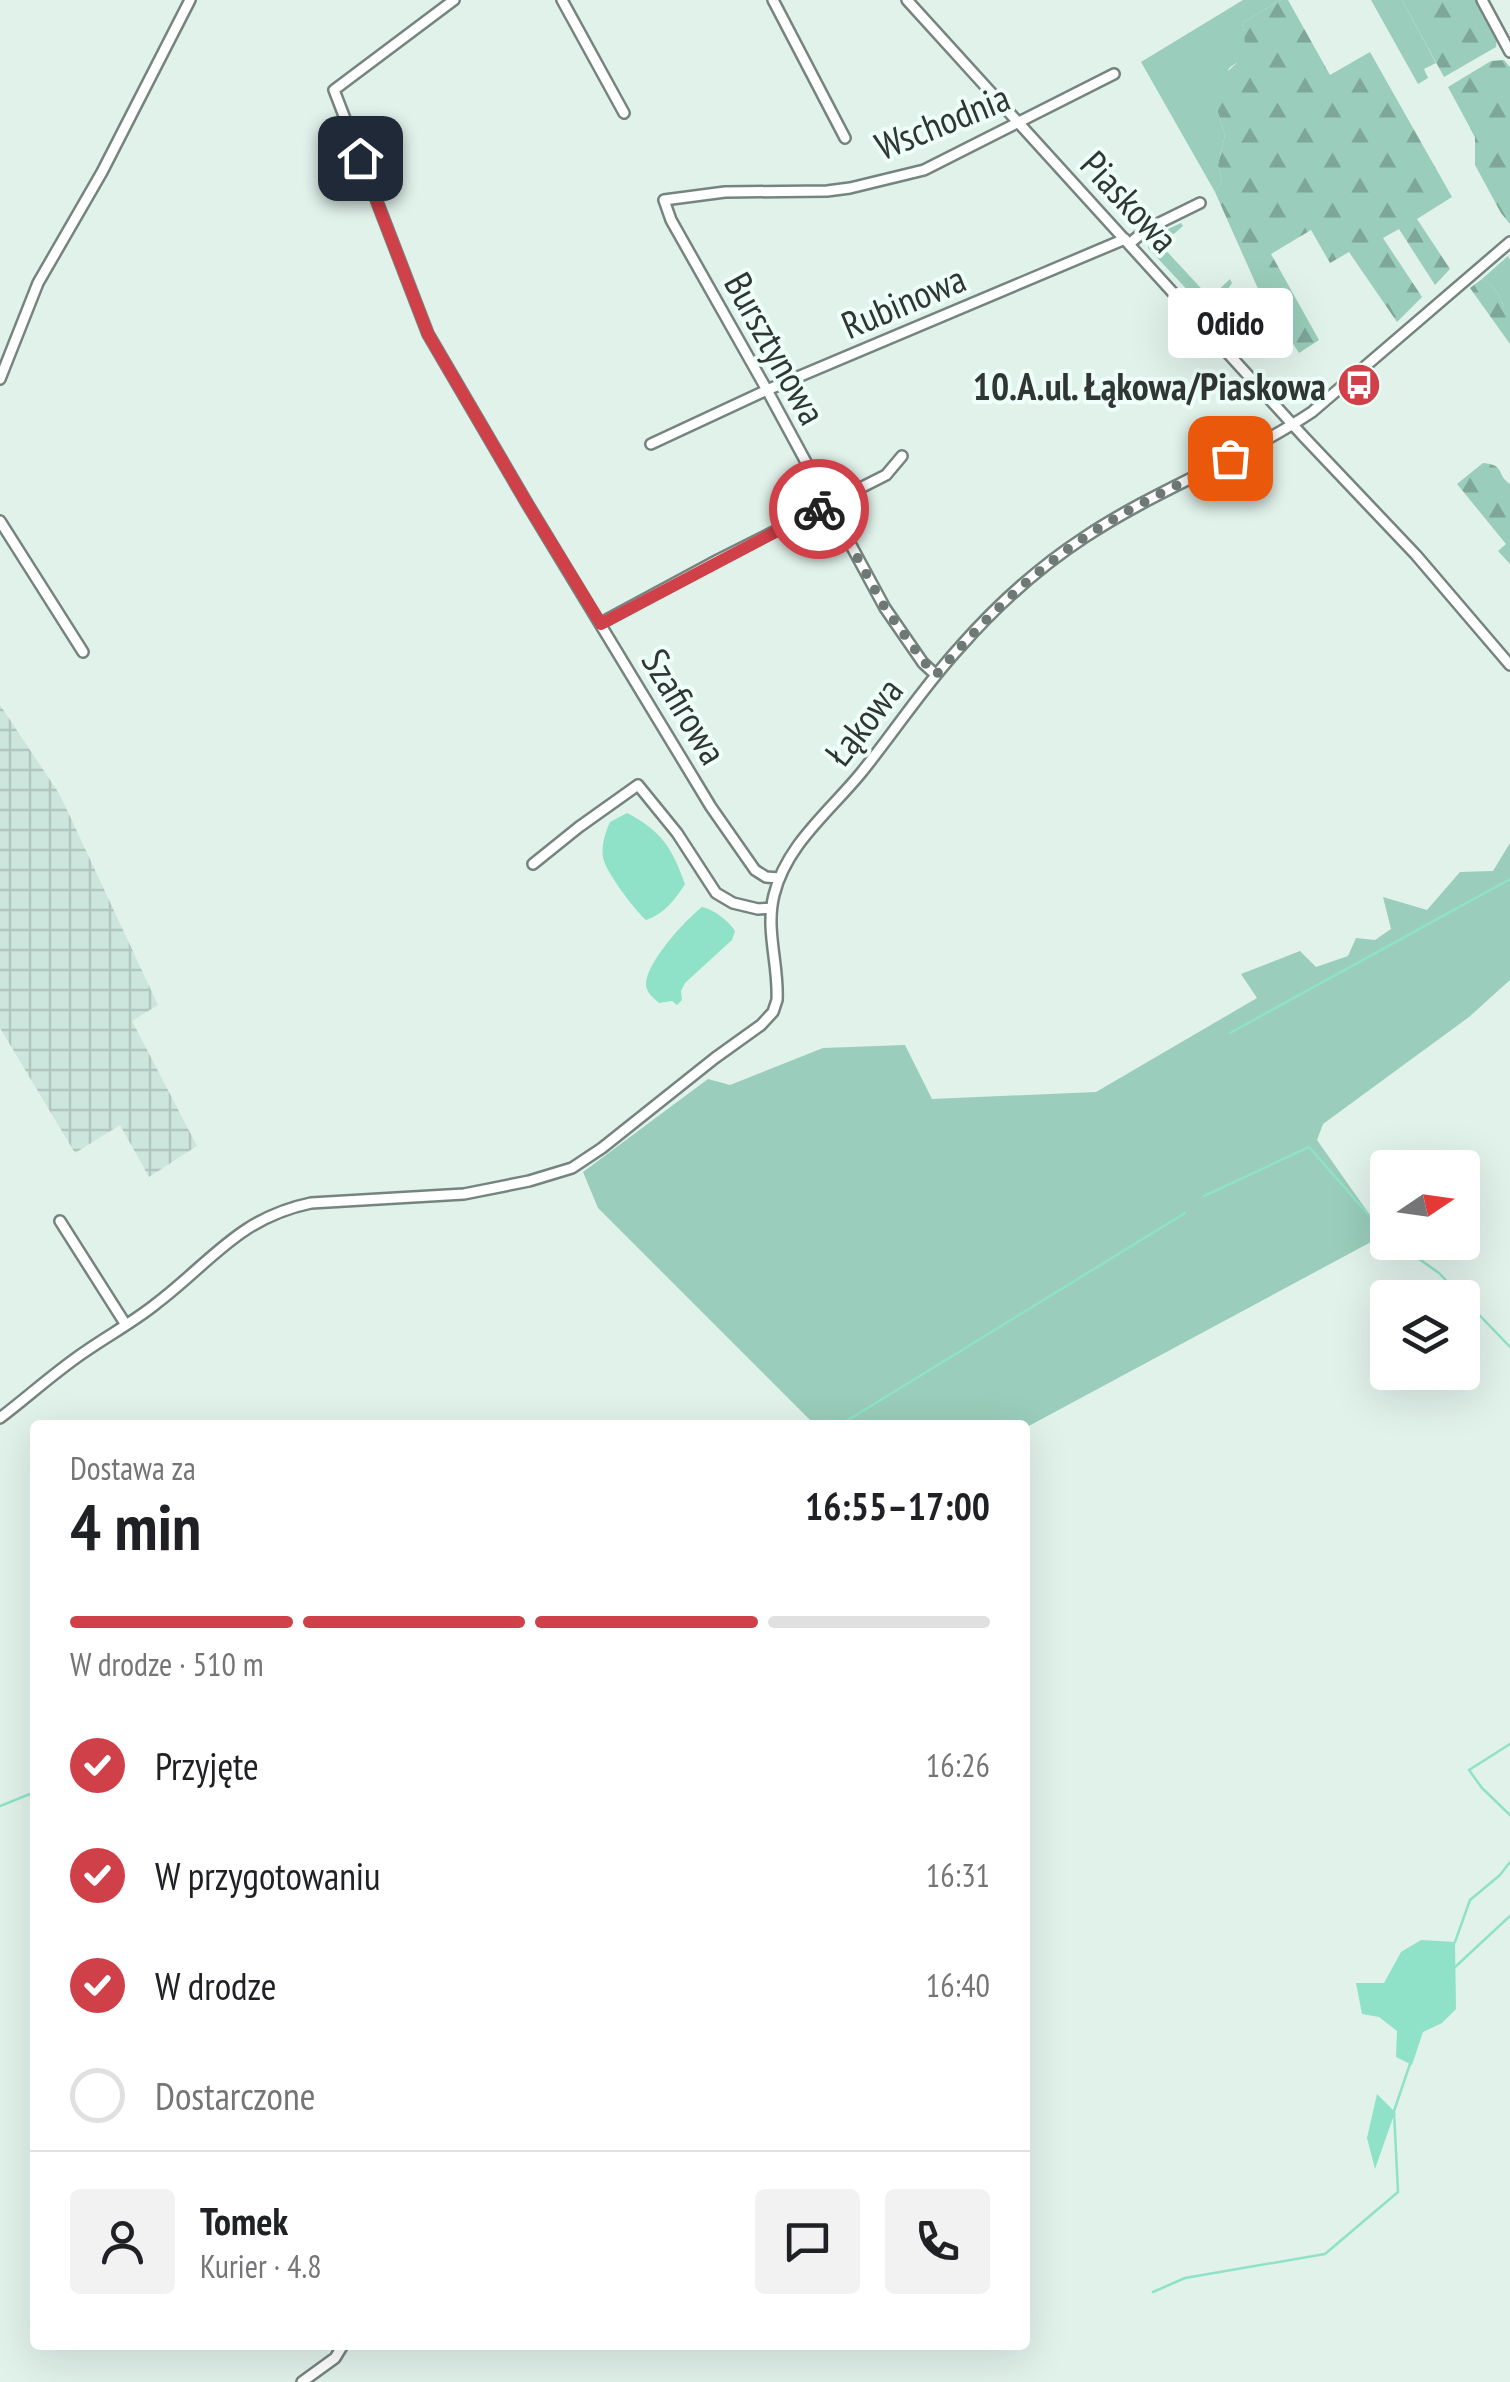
<!DOCTYPE html>
<html lang="pl">
<head>
<meta charset="utf-8">
<style>
  body { margin:0; font-family:"PT Sans Narrow",sans-serif; background:#f2f2f2; color:#202124; height:100vh; display:flex; flex-direction:column; font-size:38px; white-space:nowrap }
  * { box-sizing:border-box; margin:0 }
  p { font-size:32px; color:#757577 }
  .icon { flex:none; width:55px; height:55px; fill:none; stroke:currentColor; stroke-width:2; stroke-linecap:round; stroke-linejoin:round }
  .map { position:relative; flex:1; overflow:hidden }
  .details { position:absolute; left:30px; top:1420px; width:1000px; height:930px; display:flex; flex-direction:column; background:#fff; border-radius:10px; box-shadow:0 10px 40px #0002 }
  .details>* { flex:none }
  .needle { width:65px; rotate:77deg }
  .controls { position:absolute; left:1370px; top:1150px; display:grid; gap:20px }
  .controls a { display:grid; place-items:center; width:110px; height:110px; border-radius:10px; background:#fff; box-shadow:0 10px 40px #0002; font-size:50px }
  .pin { position:absolute; display:grid; place-items:center; width:85px; height:85px; color:#fff; margin:-42px; border-radius:20px; box-shadow:0 5px 15px #0006 }
  .courier { position:absolute; display:grid; place-items:center; width:100px; height:100px; margin:-50px; border:8px solid #d04049; border-radius:50%; background:#fff; color:#222; box-shadow:0 2px 12px #0007 }
  .bubble { position:absolute; height:70px; border-radius:10px; background:#fff; box-shadow:0 10px 40px #0002; font-size:32px; font-weight:700; line-height:70px; text-align:center }
  .overview em { font-style:normal; font-weight:700 }
  .overview div { display:flex; flex-direction:column-reverse }
  .overview { display:flex; align-items:center; justify-content:space-between; height:170px; padding:0 40px }
  h1 { font-size:65px; font-weight:700; line-height:75px }
  .bar { display:grid; grid-template-columns:repeat(4,1fr); gap:15px 10px; align-content:center; height:120px; padding:0 40px }
  .bar i { height:12px; border-radius:8px; background:#e0e0e0 }
  .bar .active { background:#d04049 }
  .bar p { grid-column:span 4 }
  .line { display:flex; align-items:center; gap:25px; padding:0 40px; border-top:2px solid #e0e0e0 }
  .line div { flex:1 }
  .round { display:grid; place-items:center; flex:none; width:105px; height:105px; border-radius:10px; background:#f2f2f2 }
  ol { padding:0 40px; list-style:none }
  li { display:flex; align-items:center; gap:30px; height:110px }
  li p { margin-inline-start:auto }
  li .icon { padding:10px; border-radius:50%; background:#d04049; color:#fff; stroke-width:4 }
  li:last-child { color:#757577 }
  li i { width:55px; height:55px; border:5px solid #e0e0e0; border-radius:50% }
  .map>svg:first-child { display:block }
  .industrial { fill:url(#industrial-grid) }
  .grass { fill:#9acdbb }
  .forest { fill:url(#forest-firs) }
  .water { fill:#8fe2c7 }
  .lines { fill:none; stroke-linecap:round; stroke-linejoin:round }
  .stream { stroke:#8fe2c7; stroke-width:2.5 }
  .minor-casing { stroke:#75847f; stroke-width:14 }
  .minor { stroke:#fff; stroke-width:9 }
  .done { stroke:#6e7874; stroke-width:10; stroke-dasharray:0 18 }
  .route { stroke:#d04049; stroke-width:12 }
  .labels { text-anchor:middle; dominant-baseline:central; stroke-width:8; stroke-linejoin:round; paint-order:stroke }
  .street-label { font-size:38px; fill:#303634; stroke:#eefff9 }
  .poi-label { font-size:38px; font-weight:bold; fill:#303634; stroke:#eefff9; text-anchor:end }
</style>
</head>
<body>
<div class="map">
<svg width="1510" height="2382" viewBox="0 0 1510 2382">
  <defs>
    <pattern id="industrial-grid" width="8" height="8" patternUnits="userSpaceOnUse" patternTransform="scale(2.5)"><rect width="8" height="8" fill="#cde6dd"/><path d="M0 4h8M4 0v8" fill="none" stroke="#b0c6be"/></pattern>
    <pattern id="forest-firs" width="22" height="20" patternUnits="userSpaceOnUse" patternTransform="scale(2.5)"><rect width="22" height="20" fill="#9acdbb"/><path d="M5 1l3.5 6h-7zM16 11l3.5 6h-7z" fill="#7ea799"/></pattern>
  </defs>
  <rect width="100%" height="100%" fill="#e1f2eb"/>
  <path class="industrial" d="M0,705L60,795L158,1005L132,1021L197,1146L149,1177L120,1125L75,1153L0,1028Z"/>
  <path class="grass" d="M1243,0H1281L1242,23L1247,45L1242,59L1229,68L1217,109L1225,135L1218,165L1222,182L1215,192L1141,62Z
    M1371,0H1402L1436,63L1424,69L1428,78L1418,84Z
    M1181,223L1183,226L1161,245L1210,298L1230,279L1232,283L1226,292L1229,303L1210,314L1148,248L1153,236Z
    M1508,256L1510,260V307H1504C1500,295 1494,285 1482,279Z
    M1510,843V980L1469,1017L1323,1124L1317,1140L1384,1235L1025,1428V1425H815L598,1208L583,1172L708,1079L730,1085L823,1048L905,1045L932,1099L1096,1092L1257,998L1241,974L1300,951L1316,967L1348,956L1356,938L1375,940L1391,929L1383,897L1427,910L1460,872L1493,871Z"/>
  <path class="forest" d="M1281,0H1288L1330,75L1370,52L1452,197L1417,219L1450,269L1435,285L1399,229L1383,238L1422,297L1397,322L1349,252L1330,263L1311,230L1271,254L1319,340L1299,353L1259,291L1215,192L1222,182L1218,165L1225,135L1217,109L1216,85C1237,57 1251,63 1242,23Z
    M1402,0H1476L1497,38L1496,47L1444,77Z
    M1504,60L1510,67V224L1501,213L1475,165V137L1448,87L1491,61Z
    M1482,279C1494,285 1500,295 1504,307H1510V344L1470,288Z
    M1483,463C1506,465 1496,475 1510,484V564L1498,551L1506,544L1457,484Z"/>
  <path class="water" d="M627,813C662,831 672,848 685,884C675,900 664,914 646,920C634,909 609,876 604,861C600,849 605,833 610,822Z
    M702,907C713,909 729,921 735,931L732,940L685,983L681,991L682,1000L677,1005L672,1001L659,1003C654,998 646,993 646,984C646,963 685,920 702,907Z
    M1421,1940L1455,1942L1456,2009L1442,2023L1423,2032L1412,2065L1396,2057L1397,2031L1379,2017L1362,2014L1356,1983H1384L1401,1952Z
    M1377,2094L1395,2112L1375,2169L1367,2138Z"/>
  <g class="lines">
    <path class="stream" d="M1230,1033L1510,879
      M1204,1196L1309,1147L1388,1237
      M1395,1242L1439,1273L1510,1347
      M840,1425L1185,1213
      M1510,1744L1469,1770L1482,1788L1510,1815
      M0,1806L35,1792
      M1455,1942L1470,1900L1500,1875L1510,1862
      M1454,1968L1510,1916
      M1153,2292L1185,2278L1325,2254L1398,2192L1394,2111L1410,2064"/>
    <g class="minor-casing">
      <path id="minor" d="M454,0L334,90L428,334L528,505L711,807L755,870L766,877L779,878
        M562,0L624,113
        M773,0L845,138
        M907,0L1304,437L1416,555L1510,665
        M1482,0L1510,52
        M1129,244L1147,229L1200,203
        M0,379L38,283L102,172L190,0
        M651,444L767,390L1125,239
        M0,521L83,652
        M601,623L718,560L886,475L902,456
        M936,675L923,663L885,608L767,390L671,220L664,200L725,192L827,191L850,188L924,170L1114,74
        M533,864L579,827L638,785L677,833L716,893L733,903L758,909L771,908
        M60,1221L126,1325
        M0,1418C29,1396 56,1371 86,1351C109,1335 135,1321 157,1303C212,1261 239,1218 311,1203L464,1194L529,1181L572,1168L602,1148L715,1058L761,1025L773,1012L777,1000C779,965 765,930 774,895C786,845 830,811 861,773C895,731 924,686 960,647C997,605 1039,567 1085,537C1157,489 1240,460 1312,412L1510,242
        M302,2382L335,2358L343,2345"/>
    </g>
    <use href="#minor" class="minor"/>
  </g>
  <g class="lines">
    <path class="done" d="M819,509L828,504L885,608L924,662L936,675C988,614 1045,559 1114,519C1151,497 1191,479 1230,458"/>
    <path class="route" d="M360,158L428,334L528,505L601,624L819,509"/>
  </g>
  <defs>
    <g id="bus-disc" transform="scale(2.25)"><circle r="9.5" fill="#d04049" stroke="#eefff9"/><path d="M-5-6H5V4H4V6H2V4H-2V6H-4V4H-5ZM-3.5-4V0h7V-4ZM-3.5 1.2v1.5H-2V1.2ZM2 1.2v1.5H3.5V1.2Z" fill="#fff"/></g>
  </defs>
  <g fill-rule="evenodd">
    <use href="#bus-disc" x="1359" y="385"/>
  </g>
  <g class="labels">
    <g class="street-label">
      <text transform="translate(942 121) rotate(-22)">Wschodnia</text>
      <text transform="translate(1130 201) rotate(47)">Piaskowa</text>
      <text transform="translate(903 301) rotate(-23)">Rubinowa</text>
      <text transform="translate(776 348) rotate(61)">Bursztynowa</text>
      <text transform="translate(685 706) rotate(59)">Szafirowa</text>
      <text transform="translate(863 721) rotate(-52)">Łąkowa</text>
    </g>
    <g class="poi-label">
      <text x="1326" y="385">10.A.ul. Łąkowa/Piaskowa</text>
    </g>
  </g>
</svg>
<div class="controls">
<a><svg class="needle" viewBox="-14 -14 28 28"><path d="M0-13l5 13h-10z" fill="#e53935"/><path d="M0 13l5-13h-10z" fill="#757577"/></svg></a>
<a><svg class="icon" aria-label="layers" viewBox="0 0 24 24"><path d="M12 4l9 5-9 5-9-5zM3 14l9 5 9-5"/></svg></a>
</div>
<div class="pin" style="left:1230px;top:458px;background:#ea580c"><svg class="icon" aria-label="bag" viewBox="0 0 24 24"><path d="M5 8h14l-1 12H6zM9 8a3 3 0 0 1 6 0"/></svg></div>
<div class="pin" style="left:360px;top:158px;background:#1f2937"><svg class="icon" aria-label="home" viewBox="0 0 24 24"><path d="M3 11l9-7 9 7M6 9v11h12V9"/></svg></div>
<div class="courier" style="left:819px;top:509px"><svg class="icon" aria-label="bike" viewBox="0 0 24 24"><circle cx="6" cy="16" r="4"/><circle cx="18" cy="16" r="4"/><path d="M6 16l4-8h5l3 8M10 8l3 8H6M13 5h3"/></svg></div>
<div class="bubble" style="left:1168px;top:288px;width:125px">Odido</div>
<section class="details">
<div class="overview"><div><h1>4 min</h1><p>Dostawa za</p></div><em>16:55–17:00</em></div>
<div class="bar"><i class="active"></i><i class="active"></i><i class="active"></i><i></i><p>W drodze · 510 m</p></div>
<ol>
<li><svg class="icon" aria-label="check" viewBox="0 0 24 24"><path d="M5 12l5 5 9-10"/></svg>Przyjęte<p>16:26</p></li>
<li><svg class="icon" aria-label="check" viewBox="0 0 24 24"><path d="M5 12l5 5 9-10"/></svg>W przygotowaniu<p>16:31</p></li>
<li><svg class="icon" aria-label="check" viewBox="0 0 24 24"><path d="M5 12l5 5 9-10"/></svg>W drodze<p>16:40</p></li>
<li><i></i>Dostarczone</li>
</ol>
<div class="line" style="height:180px"><a class="round"><svg class="icon" aria-label="person" viewBox="0 0 24 24"><circle cx="12" cy="8" r="4"/><path d="M4 21q1-7 8-7t8 7"/></svg></a><div><b>Tomek</b><p>Kurier · 4.8</p></div><a class="round"><svg class="icon" aria-label="chat" viewBox="0 0 24 24"><path d="M4 5h16v11H9l-5 4z"/></svg></a><a class="round"><svg class="icon" aria-label="phone" viewBox="0 0 24 24"><path d="M5 4h4l2 5-3 2q2 4 5 5l2-3 5 2v4C11 20 4 13 5 4z"/></svg></a></div>
</section>
</div>
</body>
</html>
